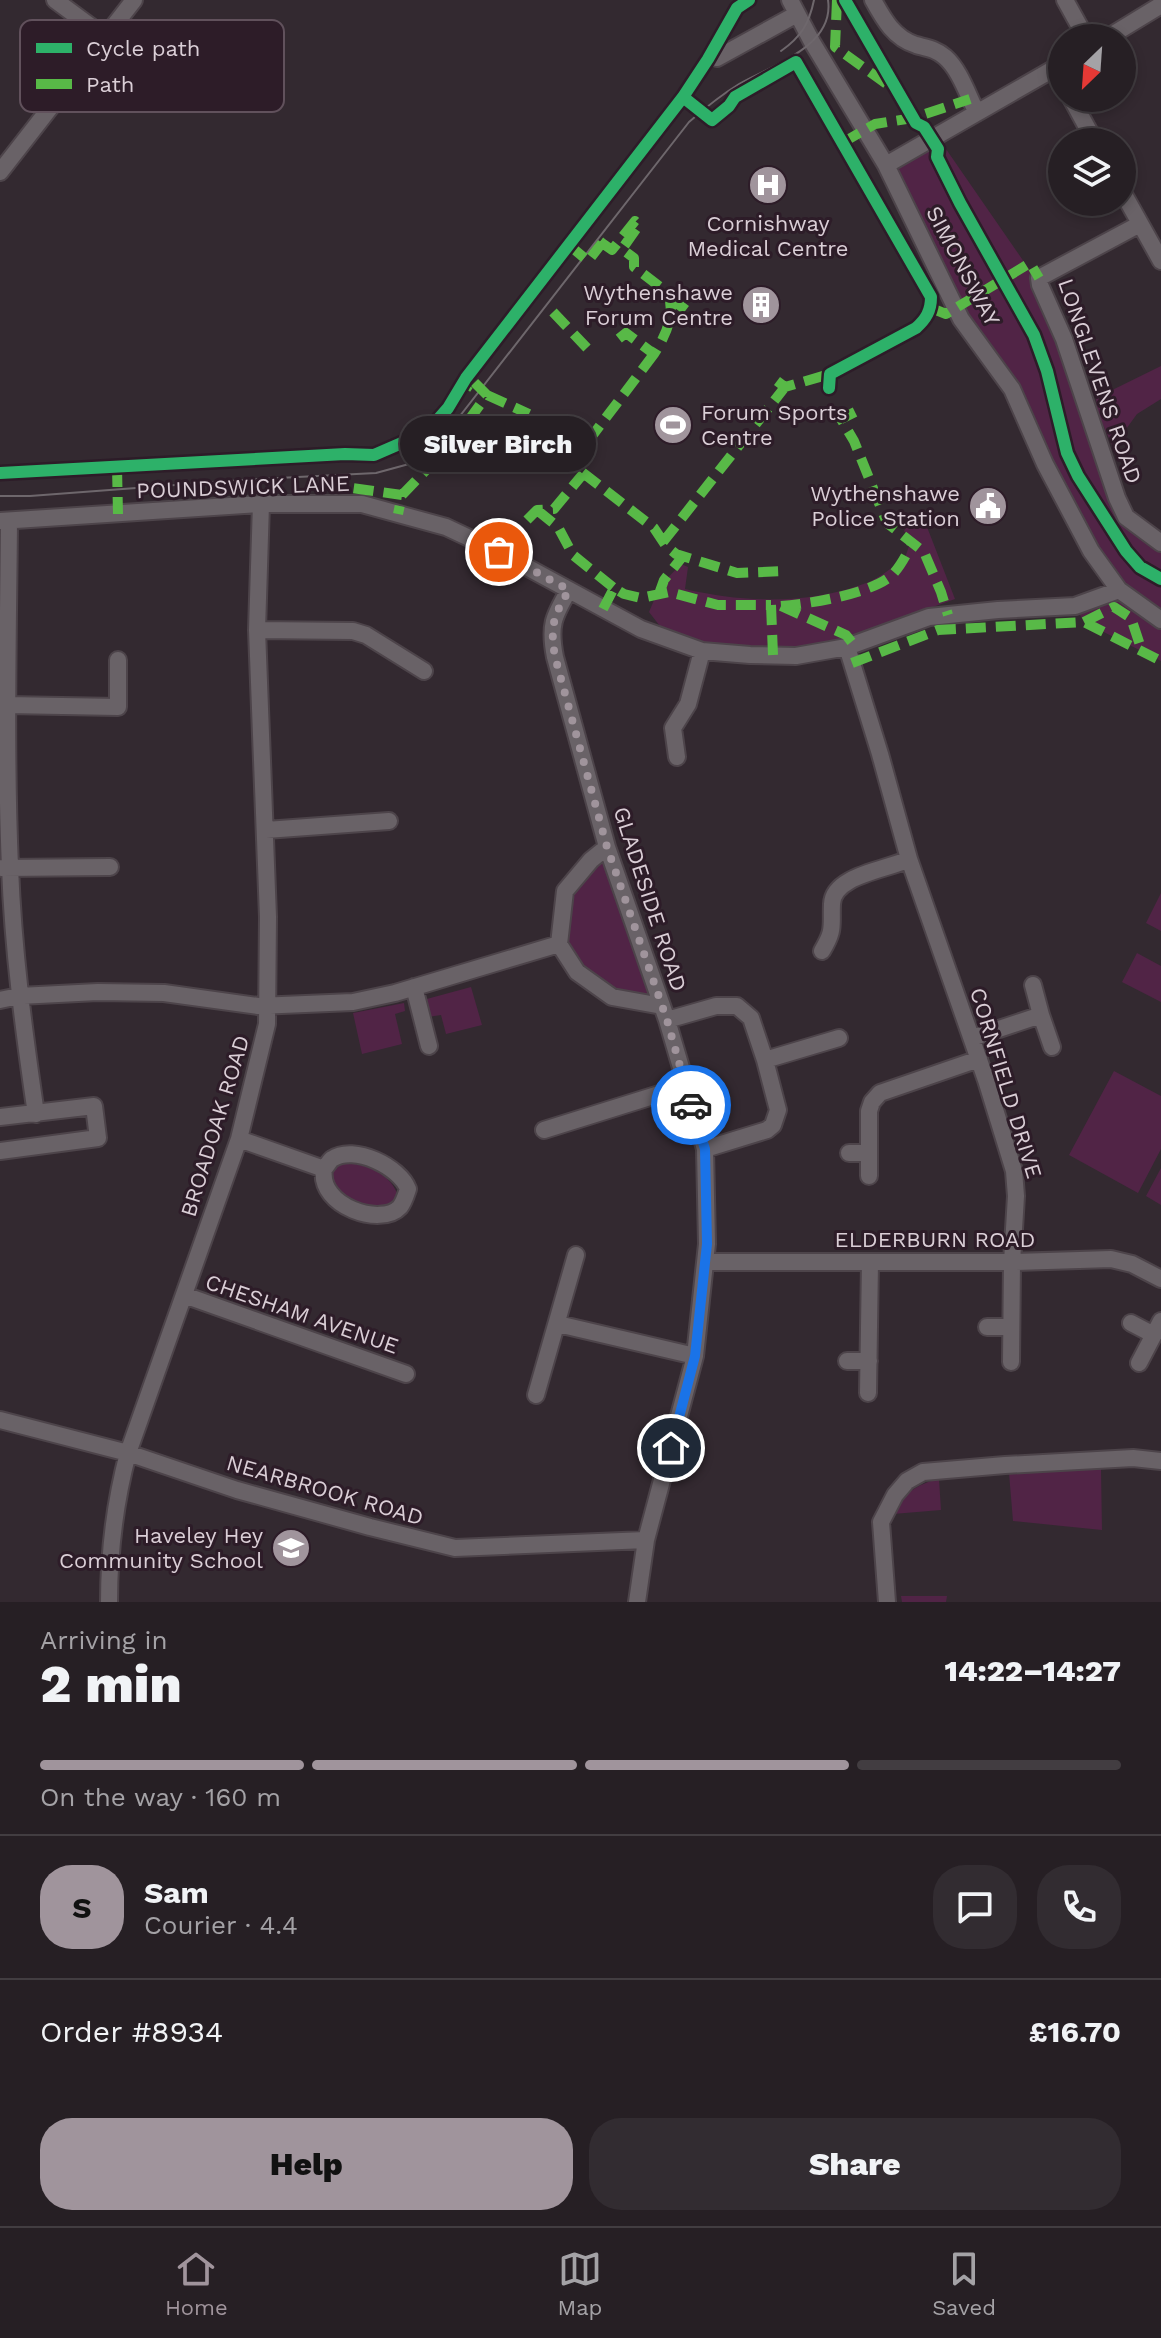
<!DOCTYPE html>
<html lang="en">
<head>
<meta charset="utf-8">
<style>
  body { margin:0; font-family:"Work Sans",sans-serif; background:#322c31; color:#f1f3f6; height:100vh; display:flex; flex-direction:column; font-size:30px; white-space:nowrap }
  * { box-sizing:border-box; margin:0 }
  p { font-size:26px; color:#a4a2a6 }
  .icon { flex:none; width:44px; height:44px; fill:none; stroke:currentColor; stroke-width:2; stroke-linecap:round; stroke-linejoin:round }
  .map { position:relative; height:1602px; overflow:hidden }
  .panel { display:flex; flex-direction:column; background:#261f24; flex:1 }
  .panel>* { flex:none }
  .needle { width:52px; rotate:205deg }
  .fabs { position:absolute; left:1048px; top:24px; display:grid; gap:16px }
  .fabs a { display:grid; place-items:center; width:88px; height:88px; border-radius:50%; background:#261f24; box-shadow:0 4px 12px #0003,0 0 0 2px #423d41; font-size:40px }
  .pin { position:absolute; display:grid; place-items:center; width:68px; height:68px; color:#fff; margin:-34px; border:4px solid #fff; border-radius:50%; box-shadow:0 2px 8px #0007 }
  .courier { position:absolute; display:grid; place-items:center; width:80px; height:80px; margin:-40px; border:6px solid #1a73e8; border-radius:50%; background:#fff; color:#222; box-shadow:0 2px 10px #0007 }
  .bubble { position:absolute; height:56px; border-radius:28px; background:#261f24; box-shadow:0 4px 12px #0003,0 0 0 2px #423d41; font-size:26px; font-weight:800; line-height:56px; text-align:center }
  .summary em { font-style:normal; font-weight:800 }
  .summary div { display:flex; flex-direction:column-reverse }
  .summary { display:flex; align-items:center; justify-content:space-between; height:136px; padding:0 40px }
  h1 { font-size:52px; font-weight:800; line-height:60px }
  .bar { display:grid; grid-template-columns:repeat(4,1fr); gap:12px 8px; align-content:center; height:96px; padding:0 40px }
  .bar i { height:10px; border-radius:6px; background:#423d41 }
  .bar .on { background:#a0949c }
  .bar p { grid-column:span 4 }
  .line { display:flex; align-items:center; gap:20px; padding:0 40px; border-top:2px solid #423d41 }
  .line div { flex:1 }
  .round { display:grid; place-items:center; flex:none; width:84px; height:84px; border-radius:32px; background:#322c31 }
  .cta { display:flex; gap:16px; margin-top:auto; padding:16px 40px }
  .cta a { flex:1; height:92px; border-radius:32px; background:#a0949c; color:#111; font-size:32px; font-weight:800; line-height:92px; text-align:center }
  .cta a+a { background:#322c31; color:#f1f3f6 }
  .dock { display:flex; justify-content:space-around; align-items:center; height:112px; border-top:2px solid #423d41; background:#261f24; font-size:22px; color:#a4a2a6 }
  .dock a { display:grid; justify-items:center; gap:4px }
  .dock .on { color:#a0949c }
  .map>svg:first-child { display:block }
  .green { fill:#512446 }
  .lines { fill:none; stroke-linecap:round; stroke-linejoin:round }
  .minor-casing { stroke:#4d444a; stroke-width:20 }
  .minor { stroke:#696267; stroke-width:16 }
  .tram { stroke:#6e676c; stroke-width:2 }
  .quiet { stroke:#58b947; stroke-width:10; stroke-dasharray:20 10; stroke-linecap:butt }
  .cycleway-casing { stroke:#2d1c28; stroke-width:17 }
  .cycleway { stroke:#2db169; stroke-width:12 }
  .done { stroke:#a0949c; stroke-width:8; stroke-dasharray:0 14.4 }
  .route { stroke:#1a73e8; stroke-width:10 }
  .labels { text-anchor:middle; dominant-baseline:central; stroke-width:6; stroke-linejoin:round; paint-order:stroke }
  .poi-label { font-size:22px; fill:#daced6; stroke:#2d1c28; text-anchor:end }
  .street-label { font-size:22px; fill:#daced6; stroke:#2d1c28 }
  .key { fill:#2d1c28; stroke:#61515c; stroke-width:2 }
  .key-label { font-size:22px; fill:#daced6 }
</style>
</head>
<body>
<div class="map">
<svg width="1161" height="1602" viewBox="0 0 1161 1602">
  <rect width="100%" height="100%" fill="#332930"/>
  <path class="green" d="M932,140L946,149L1040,285L1117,498L1161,543V661L1084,622L1075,606L1118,590L1012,389L961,319L886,165Z
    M1161,366V399L1137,414L1113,447L1098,414L1096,398Z
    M919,521L927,527L955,599L850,637L812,646L767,648L706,643L663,630L649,612L660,586L681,564L688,567L685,589C745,603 809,605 869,582C882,576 894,566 905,558L911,540L904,531L909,522Z
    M607,847L662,1006L612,997L559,944L565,891Z
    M1161,893V931L1146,923Z
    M1137,953L1161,966V1002L1122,982Z
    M471,987L482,1025L446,1034L441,1015L428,1017L423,1000Z
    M404,1003L405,1011L395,1014L402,1044L362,1054L353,1013Z
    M1114,1071L1161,1096V1149L1138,1193L1069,1155Z
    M340,1163C362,1162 389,1172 397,1193C386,1223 341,1204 328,1184L331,1167Z
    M1161,1168V1205L1146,1196Z
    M1101,1469L1102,1530L1013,1521L1009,1473Z
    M939,1479L941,1510L893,1514C904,1493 917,1484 939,1479Z
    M901,1596H947L946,1602H902Z"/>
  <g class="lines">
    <g class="minor-casing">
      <path id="minor" d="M55,0L105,37
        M790,0L812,42L886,165L961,319L1012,389L1045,464L1091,551L1119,590L1161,620
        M873,0C884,20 894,38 916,45C927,48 936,49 945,57C960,70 968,96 977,113
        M1065,0L1086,38
        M1107,38L1161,5
        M717,58L797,14
        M1071,98L1095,142
        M886,165L1062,64
        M0,172L134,0
        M1122,191L1161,261
        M1140,224L1039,278L1040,285L1064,339L1117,498L1126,517L1161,543
        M0,521L261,504H362L446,527L499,552L641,629L702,651L750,655L796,656L847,647L929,617L998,610L1075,606L1119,590
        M9,521C8,636 5,752 10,867C13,950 24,1032 36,1114
        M569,590C553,617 549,626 555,657L607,847L667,1020L705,1149L707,1244L695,1356L646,1540L637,1602
        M257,630L353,631L366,635L424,671
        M7,705L118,707V660
        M677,757L673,728L688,704L702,651
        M266,830L389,821
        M607,847L591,860L565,891L559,944L577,972L612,997L662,1006
        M909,859L986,1080L1014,1171L1016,1196L1012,1262L1011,1362
        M2,868L110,867
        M822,951C835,929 831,927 832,904C833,875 887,870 909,859L880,754L847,647
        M1033,985L1041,1015
        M414,987L429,1046
        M0,1000L19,996L98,992L164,993L258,1006L353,1002L395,993L559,944
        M667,1020L716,1006H737L751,1018L765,1060L778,1110L773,1125L767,1130L705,1149
        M972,1038L1041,1015L1052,1047
        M765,1060L839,1038
        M0,1117L94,1106L98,1138L0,1151
        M544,1130L685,1086
        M239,1139L324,1169C326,1167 330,1160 332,1159C354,1144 400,1167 408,1189C406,1195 404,1202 400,1207C382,1227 318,1207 324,1169
        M849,1153H869
        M869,1176V1111L872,1102L880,1093L979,1059
        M705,1262H1012L1111,1259L1132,1264L1161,1279
        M184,1295L406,1374
        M1131,1323L1154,1335
        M558,1324L695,1356
        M987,1327H1011
        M847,1361H869
        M1139,1363L1161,1321
        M868,1393L870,1262
        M536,1395L576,1255
        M0,1420L128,1453L237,1490L370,1527L455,1548L646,1540
        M109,1602C109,1552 115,1502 128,1453L239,1139L267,1024L268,917L257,630L261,504
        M887,1602L881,1522L895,1495L907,1481L923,1472L1005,1465L1133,1458L1161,1461"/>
    </g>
    <use href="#minor" class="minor"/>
    <path class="tram" d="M781,51C801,37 809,24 814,0
      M0,496H30L242,480L376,473L409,464L442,439L689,122C705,108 721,95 739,84C770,66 835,47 828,0"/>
    <path class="quiet" d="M837,0L835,47L888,85
      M842,143L875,124L913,118L970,99
      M602,243L612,250L635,221L639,225L622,249L634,258V267L667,292C677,313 665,337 654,354L626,333L617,340
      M569,245L588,261L602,243L598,240
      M670,298L695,317
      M931,308L946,314L1030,263L1039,278
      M553,312L587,348
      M654,354L574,460L573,465L654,528L666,546L676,554L737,573L786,571
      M777,381L785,387L830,374
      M487,395L529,414
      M855,412L841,419L854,441L887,523L924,552L941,592L948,615
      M117,467L118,514
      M438,472L440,460L487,395L472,380L466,389
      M324,484L402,495L398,514
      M402,495L429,467
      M537,510L558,527L573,555L614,588
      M527,520L537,510L554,509L583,474
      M663,542L785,387
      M659,594L664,580L683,556
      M781,606C808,604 871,594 892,575C901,566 907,553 913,542
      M603,609L614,588L624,594L641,598L669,592L718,605H771
      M1084,622L1114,607L1131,618L1142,651
      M773,655L771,605L781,606L846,635L854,645
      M852,663L938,630L1084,622L1161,661"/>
    <g class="cycleway-casing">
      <path id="cycleway" d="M845,0L916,123L924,127L938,149L937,157L960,203L1034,335L1047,371L1067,453L1078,476L1126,551L1140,567L1161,579
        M683,97L712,120L729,106L735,97L796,62L931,297C931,311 926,319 916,328L830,374L829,388
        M0,473L345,454L374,455L427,432L448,408L466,378L683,97L708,59L737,8L749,0"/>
    </g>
    <use href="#cycleway" class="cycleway"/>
  </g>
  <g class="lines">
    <path class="done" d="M499,552L569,590C553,617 550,626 555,657L607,847L667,1020L691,1105"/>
    <path class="route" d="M671,1448L695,1356L707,1244L705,1149L691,1105"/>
  </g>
  <defs>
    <g id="hospital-disc" transform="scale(2)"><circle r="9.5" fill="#a0949c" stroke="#2d1c28"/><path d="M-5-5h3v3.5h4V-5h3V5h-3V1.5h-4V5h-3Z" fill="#fff"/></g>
    <g id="building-disc" transform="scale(2)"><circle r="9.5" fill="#a0949c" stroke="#2d1c28"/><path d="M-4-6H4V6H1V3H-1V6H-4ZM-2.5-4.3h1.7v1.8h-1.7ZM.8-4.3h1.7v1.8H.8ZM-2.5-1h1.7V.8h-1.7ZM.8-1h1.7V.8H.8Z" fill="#fff"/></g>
    <g id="stadium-disc" transform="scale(2)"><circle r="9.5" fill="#a0949c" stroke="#2d1c28"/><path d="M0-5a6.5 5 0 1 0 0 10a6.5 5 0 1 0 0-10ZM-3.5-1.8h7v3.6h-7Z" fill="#fff"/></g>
    <g id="civic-disc" transform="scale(2)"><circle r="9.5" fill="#a0949c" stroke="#2d1c28"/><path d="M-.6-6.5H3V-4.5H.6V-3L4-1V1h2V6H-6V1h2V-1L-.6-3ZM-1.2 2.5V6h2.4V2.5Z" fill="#fff"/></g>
    <g id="school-disc" transform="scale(2)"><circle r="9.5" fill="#a0949c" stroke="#2d1c28"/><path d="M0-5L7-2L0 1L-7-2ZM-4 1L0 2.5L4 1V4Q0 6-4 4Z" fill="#fff"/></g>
  </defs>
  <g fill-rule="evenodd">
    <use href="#hospital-disc" x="768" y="185"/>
    <use href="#building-disc" x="761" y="305"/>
    <use href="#stadium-disc" x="673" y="425"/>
    <use href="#civic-disc" x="988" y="506"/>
    <use href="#school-disc" x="291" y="1548"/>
  </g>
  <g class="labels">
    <g class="poi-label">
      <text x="768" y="223" text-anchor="middle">Cornishway<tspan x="768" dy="25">Medical Centre</tspan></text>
      <text x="733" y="292">Wythenshawe<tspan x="733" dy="25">Forum Centre</tspan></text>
      <text x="701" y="412" text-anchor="start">Forum Sports<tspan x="701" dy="25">Centre</tspan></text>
      <text x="960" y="493">Wythenshawe<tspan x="960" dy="25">Police Station</tspan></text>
      <text x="263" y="1535">Haveley Hey<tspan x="263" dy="25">Community School</tspan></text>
    </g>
    <g class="street-label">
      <text transform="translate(963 266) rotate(62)">SIMONSWAY</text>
      <text transform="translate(1100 381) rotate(71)">LONGLEVENS ROAD</text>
      <text transform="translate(243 487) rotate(-2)">POUNDSWICK LANE</text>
      <text transform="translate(650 899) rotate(72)">GLADESIDE ROAD</text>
      <text transform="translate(1006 1083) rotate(73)">CORNFIELD DRIVE</text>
      <text transform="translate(215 1126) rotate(-73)">BROADOAK ROAD</text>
      <text x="935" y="1239">ELDERBURN ROAD</text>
      <text transform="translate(302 1314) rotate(19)">CHESHAM AVENUE</text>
      <text transform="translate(325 1490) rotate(16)">NEARBROOK ROAD</text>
    </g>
  </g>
  <rect x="20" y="20" width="264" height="92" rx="12" class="key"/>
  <rect x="36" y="43" width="36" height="10" fill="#2db169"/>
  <rect x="36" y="79" width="36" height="10" fill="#58b947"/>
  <g class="key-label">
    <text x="86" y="56">Cycle path</text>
    <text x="86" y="92">Path</text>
  </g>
</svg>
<div class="fabs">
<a><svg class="needle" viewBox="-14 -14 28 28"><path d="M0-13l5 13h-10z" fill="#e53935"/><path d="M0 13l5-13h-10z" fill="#a4a2a6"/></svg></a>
<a><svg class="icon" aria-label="layers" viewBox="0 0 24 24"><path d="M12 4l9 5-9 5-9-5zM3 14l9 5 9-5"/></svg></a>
</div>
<div class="pin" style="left:499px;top:552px;background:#ea580c"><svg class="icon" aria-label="bag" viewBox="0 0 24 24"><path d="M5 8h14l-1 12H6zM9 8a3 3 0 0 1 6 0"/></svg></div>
<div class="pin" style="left:671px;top:1448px;background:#1f2937"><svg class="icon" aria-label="home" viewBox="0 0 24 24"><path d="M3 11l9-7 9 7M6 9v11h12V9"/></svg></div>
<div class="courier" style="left:691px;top:1105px"><svg class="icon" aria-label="car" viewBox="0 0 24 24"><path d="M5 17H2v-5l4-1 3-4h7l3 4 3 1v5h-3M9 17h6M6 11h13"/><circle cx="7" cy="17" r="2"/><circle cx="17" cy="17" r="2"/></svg></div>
<div class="bubble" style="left:400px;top:416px;width:196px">Silver Birch</div>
</div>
<section class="panel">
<div class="summary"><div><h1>2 min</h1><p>Arriving in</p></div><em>14:22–14:27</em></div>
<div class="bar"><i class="on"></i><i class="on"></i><i class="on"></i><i></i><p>On the way · 160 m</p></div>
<div class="line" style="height:144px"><b class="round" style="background:#a0949c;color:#111">S</b><div><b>Sam</b><p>Courier · 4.4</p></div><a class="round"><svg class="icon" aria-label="chat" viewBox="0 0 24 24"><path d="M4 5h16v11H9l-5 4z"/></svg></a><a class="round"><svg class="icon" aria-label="phone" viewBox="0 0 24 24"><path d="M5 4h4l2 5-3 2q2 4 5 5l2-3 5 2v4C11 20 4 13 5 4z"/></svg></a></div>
<div class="line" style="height:104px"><div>Order #8934</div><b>£16.70</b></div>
<div class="cta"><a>Help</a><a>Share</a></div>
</section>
<nav class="dock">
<a class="on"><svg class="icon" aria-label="home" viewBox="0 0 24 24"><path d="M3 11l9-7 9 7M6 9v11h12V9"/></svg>Home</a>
<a><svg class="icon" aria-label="map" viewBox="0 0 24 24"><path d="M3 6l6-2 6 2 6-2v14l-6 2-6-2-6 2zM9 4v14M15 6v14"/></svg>Map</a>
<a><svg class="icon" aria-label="saved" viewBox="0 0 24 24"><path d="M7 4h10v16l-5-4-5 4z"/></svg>Saved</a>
</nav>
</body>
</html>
